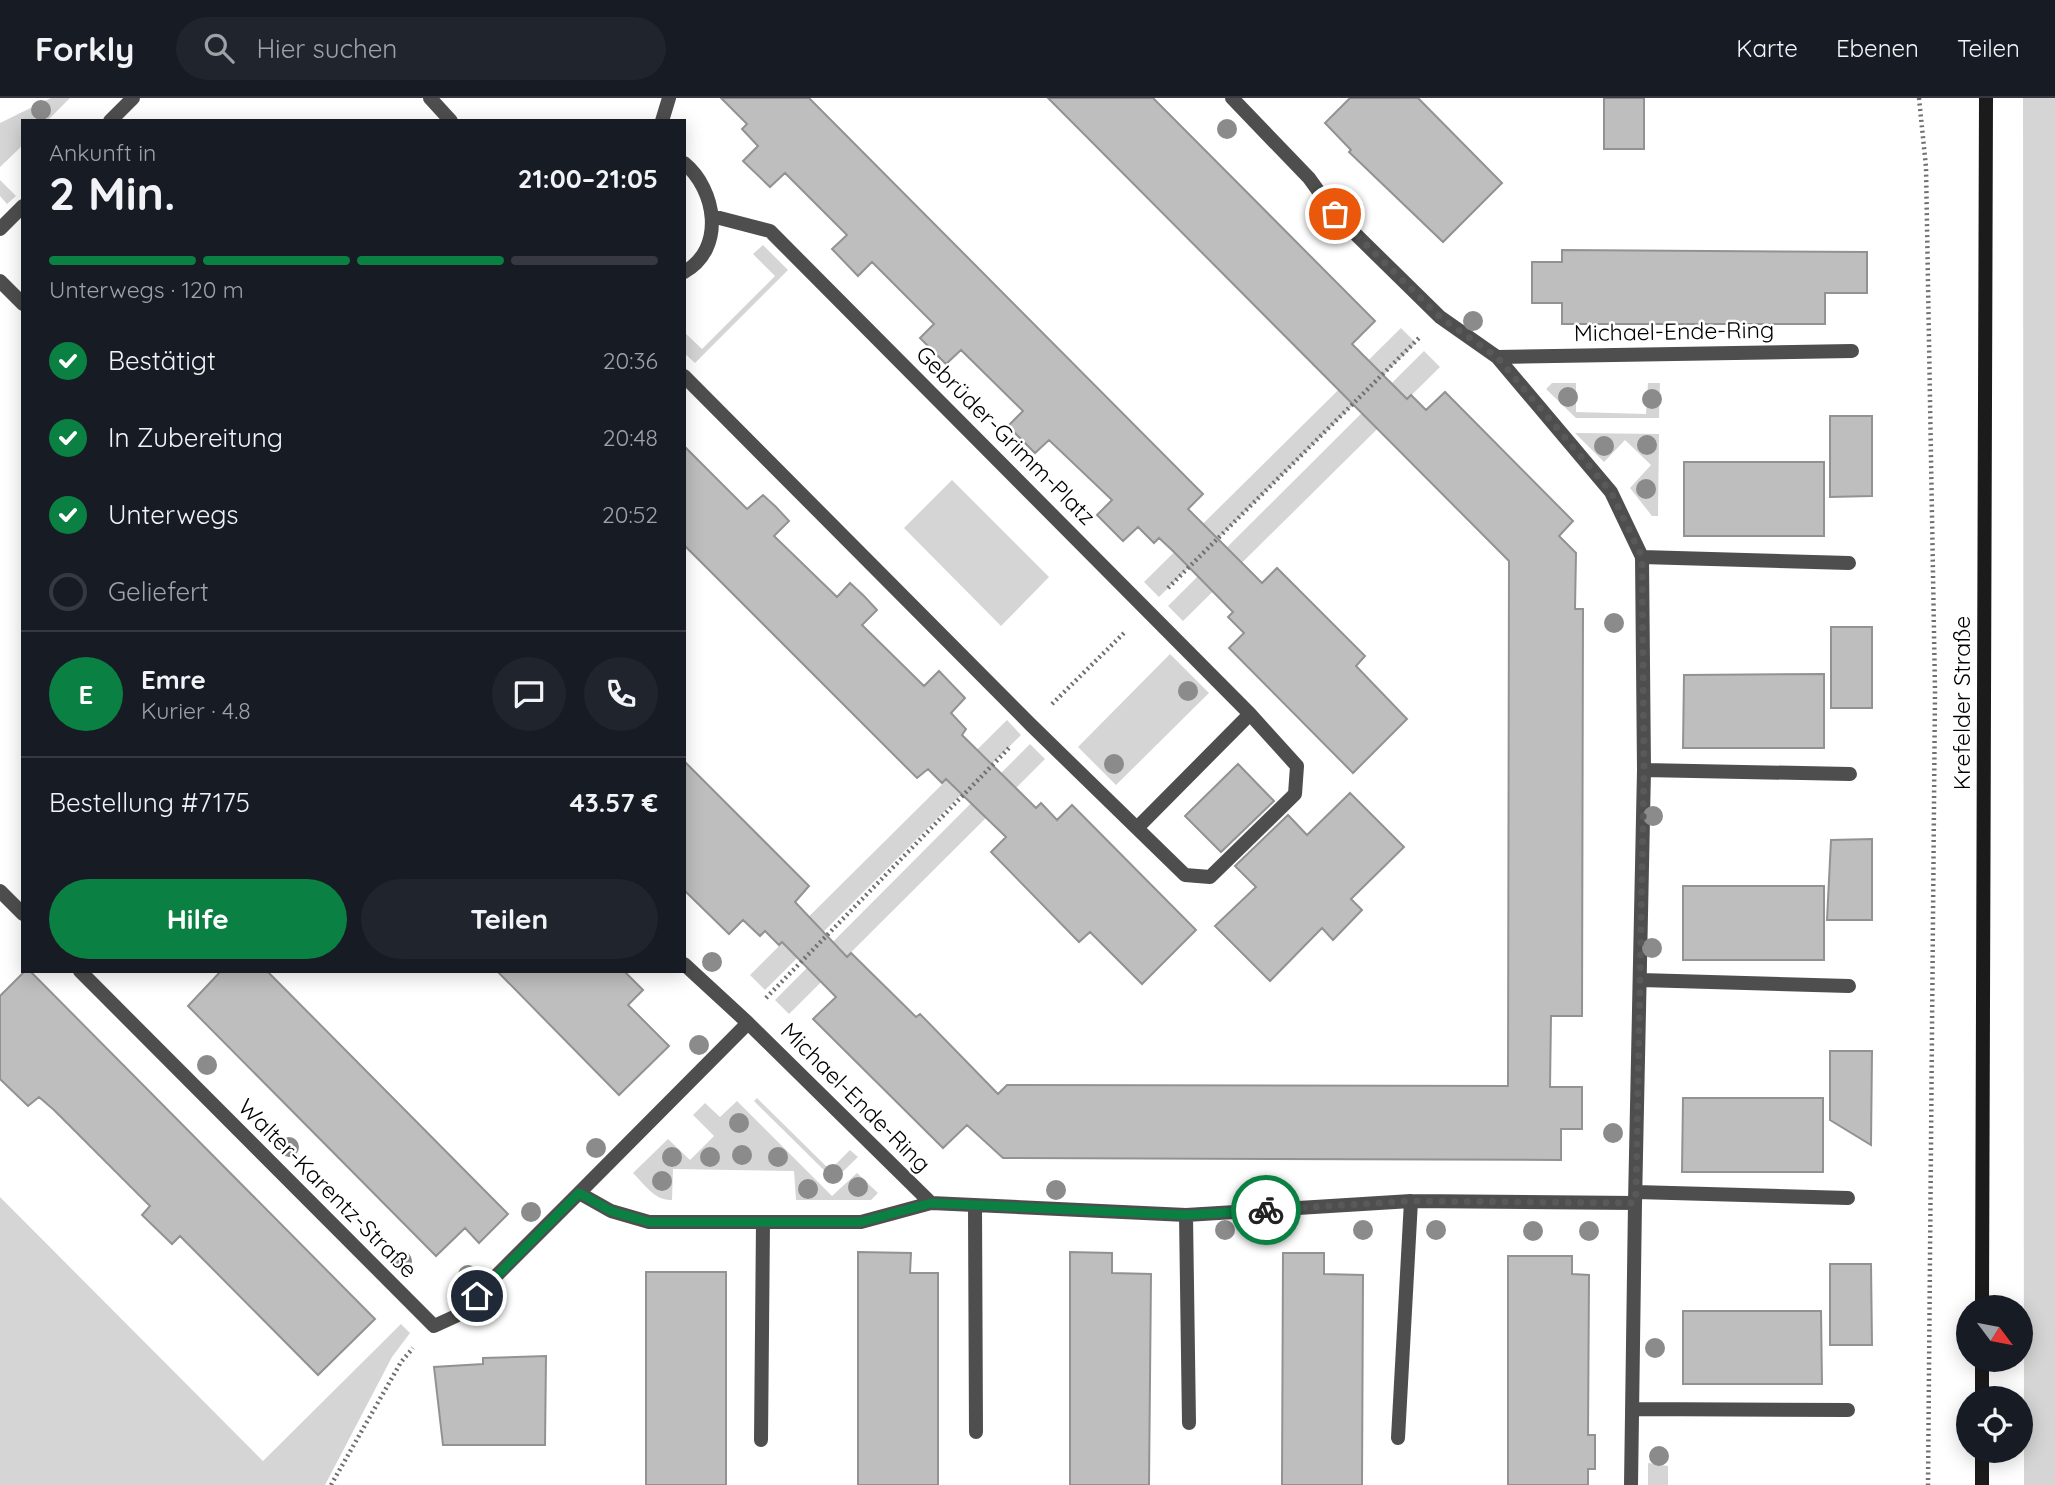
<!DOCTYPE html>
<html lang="de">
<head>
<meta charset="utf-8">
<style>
  body { margin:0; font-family:Quicksand,sans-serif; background:#20242c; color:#f1f3f6; height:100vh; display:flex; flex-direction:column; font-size:26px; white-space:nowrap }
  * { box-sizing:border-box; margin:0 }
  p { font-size:23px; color:#9ea1a6 }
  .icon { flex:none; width:38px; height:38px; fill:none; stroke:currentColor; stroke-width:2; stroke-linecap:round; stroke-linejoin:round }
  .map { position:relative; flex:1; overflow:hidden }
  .panel { position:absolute; left:21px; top:21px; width:665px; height:854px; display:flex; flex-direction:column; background:#171b24; border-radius:0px; box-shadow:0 4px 18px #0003 }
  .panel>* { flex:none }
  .needle { width:46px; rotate:122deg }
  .fabs { position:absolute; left:1956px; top:1197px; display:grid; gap:14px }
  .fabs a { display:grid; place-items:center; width:77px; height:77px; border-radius:50%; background:#171b24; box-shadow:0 4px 18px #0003; font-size:35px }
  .pin { position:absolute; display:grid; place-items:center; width:60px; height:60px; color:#fff; margin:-30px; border:4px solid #fff; border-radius:50%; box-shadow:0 2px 7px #0007 }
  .courier { position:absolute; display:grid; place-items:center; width:70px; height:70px; margin:-35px; border:5px solid #0b8043; border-radius:50%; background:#fff; color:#222; box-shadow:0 2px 9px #0007 }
  .overview em { font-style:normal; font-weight:700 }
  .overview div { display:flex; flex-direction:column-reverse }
  .overview { display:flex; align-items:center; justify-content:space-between; height:119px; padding:0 28px }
  h1 { font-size:46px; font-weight:700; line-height:52px }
  .bar { display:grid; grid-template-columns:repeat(4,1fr); gap:10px 7px; align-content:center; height:84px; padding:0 28px }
  .bar i { height:9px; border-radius:5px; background:#363941 }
  .bar .selected { background:#0b8043 }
  .bar p { grid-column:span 4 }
  .line { display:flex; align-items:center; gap:18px; padding:0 28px; border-top:2px solid #363941 }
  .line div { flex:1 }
  .round { display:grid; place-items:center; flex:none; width:74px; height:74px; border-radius:37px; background:#20242c }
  ol { padding:0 28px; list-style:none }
  li { display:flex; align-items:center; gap:21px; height:77px }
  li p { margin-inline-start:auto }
  li .icon { padding:7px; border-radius:50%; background:#0b8043; color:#fff; stroke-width:4 }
  li:last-child { color:#9ea1a6 }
  li i { width:38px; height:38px; border:4px solid #363941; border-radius:50% }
  .action { display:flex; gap:14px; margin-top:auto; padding:14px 28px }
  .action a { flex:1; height:80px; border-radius:42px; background:#0b8043; color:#fff; font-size:28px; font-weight:700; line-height:80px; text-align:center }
  .action a+a { background:#20242c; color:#f1f3f6 }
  header { display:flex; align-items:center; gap:42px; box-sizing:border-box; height:98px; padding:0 35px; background:#171b24; border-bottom:2px solid #363941 }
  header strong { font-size:33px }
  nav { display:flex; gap:38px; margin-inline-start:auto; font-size:24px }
  .search { width:490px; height:63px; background:#20242c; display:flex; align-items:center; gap:18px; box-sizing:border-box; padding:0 24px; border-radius:38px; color:#9ea1a6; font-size:26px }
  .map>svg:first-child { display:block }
  .green { fill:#d5d5d5 }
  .building { fill:#bebebe; stroke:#929292; stroke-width:2 }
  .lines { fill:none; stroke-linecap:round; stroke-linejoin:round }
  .path { stroke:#707070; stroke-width:4.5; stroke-dasharray:2 3.5; stroke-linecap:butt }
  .street { stroke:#4e4e4e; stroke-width:14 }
  .secondary { stroke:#1b1b1b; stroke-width:14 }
  .tree { fill:#8b8b8b }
  .done { stroke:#595959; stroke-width:7; stroke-dasharray:0 12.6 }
  .route { stroke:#0b8043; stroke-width:9 }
  .labels { text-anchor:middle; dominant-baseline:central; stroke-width:5; stroke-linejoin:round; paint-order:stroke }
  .street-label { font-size:23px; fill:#000; stroke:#fff }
</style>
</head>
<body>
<header>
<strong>Forkly</strong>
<div class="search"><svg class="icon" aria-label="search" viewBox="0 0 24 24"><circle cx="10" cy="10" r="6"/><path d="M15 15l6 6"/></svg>Hier suchen</div>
<nav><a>Karte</a><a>Ebenen</a><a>Teilen</a></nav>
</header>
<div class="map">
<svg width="2055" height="1387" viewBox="0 0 2055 1387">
  <rect width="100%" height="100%" fill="#fff"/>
  <path class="green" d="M51,0H70L47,23H23V47L0,69V25Z
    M2023,0H2055V1387H2024Z
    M0,82L16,98L7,106L0,98Z
    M763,147L788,172L695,265L684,255V234L702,251L775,178L753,156Z
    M1401,230L1416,245L1159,499L1144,484Z
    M1424,253L1440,269L1183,523L1168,508Z
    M1552,285H1576V314L1646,316L1648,285H1660L1659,320H1576L1546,291Z
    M1575,335L1659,336L1658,418H1652L1630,390L1651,367L1625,342L1604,364Z
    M952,382L1049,479L1001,528L904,430Z
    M1170,556L1209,595L1116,687L1078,649Z
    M1007,622L1021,637L765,892L750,877Z
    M1030,646L1045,661L789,916L775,902Z
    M757,1000L830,1072L850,1052L858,1059L834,1082L754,1003Z
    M737,1003L832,1098L857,1075L878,1095L871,1102H796L794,1073L673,1071L672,1102C655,1103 645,1087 633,1075L668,1041L690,1062L714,1038L693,1017L705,1005L720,1019Z
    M0,1099L263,1363L401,1226L410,1235L392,1259L325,1387H0Z
    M1648,1365L1668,1368V1387H1648Z"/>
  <path class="building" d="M721,0H809L1203,396L1188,411L1262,485L1277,470L1365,558L1356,568L1407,621L1353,675L1229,550L1244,535L1228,519L1233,514L1174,454L1159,440L1154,445L1138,429L1123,443L1097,417L1112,402L1049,342L1035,355L1008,328L1023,313L961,252L946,266L920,240L934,226L872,164L858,178L832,151L847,137L785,75L770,89L743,63L758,48L742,31L747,26Z
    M1048,0H1153L1375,223L1352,246L1407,301L1411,297L1426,312L1445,294L1573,423L1559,438L1576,455L1575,511H1583L1582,918H1551L1550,989H1582V1031H1561V1062L1003,1060L967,1027L943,1050L813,921L836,899L782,844L779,847L765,833L760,838L743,822L729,836L684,792V663L809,788L795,804L847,859L851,855L916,919L920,916L998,996L1007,987L1508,988L1509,463Z
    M1350,0H1418L1502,85L1443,144L1349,54L1351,52L1325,25Z
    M1604,0H1644V51H1604Z
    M1562,152L1867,154V195H1825V226H1562V205H1532V164H1562Z
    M1830,318H1872V398L1830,399Z
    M684,348L747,411L763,397L776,409L789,423L774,438L837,499L850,485L864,498L877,512L862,527L924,588L939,573L965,600L951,615L966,631L962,637L1036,710L1041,705L1057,722L1072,707L1196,832L1142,886L1090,834L1079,844L991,754L1006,739L946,681L942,685L928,671L917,680L684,447Z
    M1684,364H1824V438H1684Z
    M1831,529H1872V610H1831Z
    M1824,576V650H1683L1684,577Z
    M1238,666L1274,703L1221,754L1185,718Z
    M1350,695L1404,749L1351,801L1362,812L1333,842L1322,830L1270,883L1215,828L1256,789L1235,768L1288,717L1307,737Z
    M1872,741V822H1827L1831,742Z
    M1683,788H1824V862H1683Z
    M25,873H30L375,1221L318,1277L180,1138L172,1146L142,1117L150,1108L54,1012L39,999L28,1008L0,981V898Z
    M221,873H267L508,1116L479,1145L465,1130L436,1158L188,908Z
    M497,873H624L643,892L628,907L669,948L619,997Z
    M1830,953H1872L1871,1047L1830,1022Z
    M1683,1000H1823V1074H1682Z
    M858,1154L911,1155L910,1175H938V1387H858Z
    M1070,1154L1112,1155V1175L1151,1176L1149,1387H1070Z
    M1283,1155H1324V1176L1363,1177L1362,1387H1282Z
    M1508,1158H1572V1176L1589,1177L1588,1337H1595V1371H1588V1387H1508Z
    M1830,1166H1871L1872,1247H1830Z
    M646,1174H726V1387H646Z
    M1683,1213H1821L1822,1286H1683Z
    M546,1258L545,1347H443L434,1269L483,1266V1260Z"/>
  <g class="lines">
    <path class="path" d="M1919,0L1926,69L1935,593L1928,1387
      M1168,490L1420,239
      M1052,606L1125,534
      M766,900L1009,650
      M331,1387L401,1264L413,1250"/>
    <path class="street" d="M430,0L451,23
      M110,23L133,0
      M662,23L669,0
      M684,65C716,91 726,151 684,174
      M0,131L23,108
      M0,183L23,206
      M1497,259L1852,253
      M684,278L1031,627L1185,777L1210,779L1295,696L1297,668L1250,616L770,133L712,118
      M1642,459L1849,465
      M1644,672L1850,676
      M1137,730L1250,616
      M0,793L23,816
      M684,866L748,925L579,1095L611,1113L649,1124H861L931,1105L1186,1117L1411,1103L1635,1105L1644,672L1642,459L1611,394L1497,259L1440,219L1335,116L1309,80L1232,0
      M80,873L434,1228L456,1218L579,1095
      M1641,882L1849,888
      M748,925L931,1105
      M1636,1094L1848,1100
      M975,1107L976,1334
      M1186,1117L1189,1325
      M1632,1311L1848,1312
      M1398,1340L1411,1103
      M761,1342L763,1124
      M1631,1387L1635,1105"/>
    <path class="secondary" d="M1982,1209L1986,0
      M1982,1262V1300
      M1982,1353V1387"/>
  </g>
  <g class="tree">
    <circle cx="41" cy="12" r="10"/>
    <circle cx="1227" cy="31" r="10"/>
    <circle cx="1473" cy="223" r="10"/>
    <circle cx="1568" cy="299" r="10"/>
    <circle cx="1652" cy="301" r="10"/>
    <circle cx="1647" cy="347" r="10"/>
    <circle cx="1604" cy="348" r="10"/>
    <circle cx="1646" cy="391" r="10"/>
    <circle cx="1614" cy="525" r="10"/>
    <circle cx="1188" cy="593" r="10"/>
    <circle cx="1114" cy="666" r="10"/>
    <circle cx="1653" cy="718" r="10"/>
    <circle cx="1652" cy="850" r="10"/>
    <circle cx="712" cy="864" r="10"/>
    <circle cx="699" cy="947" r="10"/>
    <circle cx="207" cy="967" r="10"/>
    <circle cx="739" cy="1025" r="10"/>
    <circle cx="1613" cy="1035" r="10"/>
    <circle cx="289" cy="1049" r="10"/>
    <circle cx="596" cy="1050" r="10"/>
    <circle cx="742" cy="1057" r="10"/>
    <circle cx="672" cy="1059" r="10"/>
    <circle cx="710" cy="1059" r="10"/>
    <circle cx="778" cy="1059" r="10"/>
    <circle cx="833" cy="1076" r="10"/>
    <circle cx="662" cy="1083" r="10"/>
    <circle cx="858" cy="1089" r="10"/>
    <circle cx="808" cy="1091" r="10"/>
    <circle cx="1056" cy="1092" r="10"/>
    <circle cx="531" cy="1114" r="10"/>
    <circle cx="1225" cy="1132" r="10"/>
    <circle cx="1363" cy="1132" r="10"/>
    <circle cx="1436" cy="1132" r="10"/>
    <circle cx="1533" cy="1133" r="10"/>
    <circle cx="1589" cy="1133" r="10"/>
    <circle cx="402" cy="1163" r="10"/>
    <circle cx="468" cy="1177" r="10"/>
    <circle cx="1655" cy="1250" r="10"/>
    <circle cx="1659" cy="1358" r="10"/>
  </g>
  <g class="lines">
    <path class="done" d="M1266,1112L1410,1103L1635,1105L1636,1094L1644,672L1642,459L1611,394L1497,259L1440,219L1335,116"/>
    <path class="route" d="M477,1198L579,1095L611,1113L649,1124H861L931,1105L1186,1117L1266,1112"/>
  </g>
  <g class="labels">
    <g class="street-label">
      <text transform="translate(1674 233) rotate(-1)">Michael-Ende-Ring</text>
      <text transform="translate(1006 337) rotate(45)">Gebrüder-Grimm-Platz</text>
      <text transform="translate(1961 605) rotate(-90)">Krefelder Straße</text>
      <text transform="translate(856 999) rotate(45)">Michael-Ende-Ring</text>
      <text transform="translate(328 1090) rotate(45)">Walter-Karentz-Straße</text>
    </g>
  </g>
</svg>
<div class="fabs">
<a><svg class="needle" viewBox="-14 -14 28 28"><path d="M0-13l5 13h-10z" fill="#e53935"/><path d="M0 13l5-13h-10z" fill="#9ea1a6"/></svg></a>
<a><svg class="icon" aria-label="locate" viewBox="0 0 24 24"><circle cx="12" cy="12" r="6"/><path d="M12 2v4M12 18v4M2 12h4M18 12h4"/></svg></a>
</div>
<div class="pin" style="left:1335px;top:116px;background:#ea580c"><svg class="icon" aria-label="bag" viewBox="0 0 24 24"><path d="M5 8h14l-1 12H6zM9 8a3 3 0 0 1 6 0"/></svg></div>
<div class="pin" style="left:477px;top:1198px;background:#1f2937"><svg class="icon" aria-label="home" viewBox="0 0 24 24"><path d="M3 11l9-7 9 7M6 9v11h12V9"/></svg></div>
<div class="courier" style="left:1266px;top:1112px"><svg class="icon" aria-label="bike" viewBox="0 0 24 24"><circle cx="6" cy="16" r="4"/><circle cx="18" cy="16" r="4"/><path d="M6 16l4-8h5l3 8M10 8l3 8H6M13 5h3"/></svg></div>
<section class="panel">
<div class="overview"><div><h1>2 Min.</h1><p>Ankunft in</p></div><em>21:00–21:05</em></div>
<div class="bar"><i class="selected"></i><i class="selected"></i><i class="selected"></i><i></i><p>Unterwegs · 120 m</p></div>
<ol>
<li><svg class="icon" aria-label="check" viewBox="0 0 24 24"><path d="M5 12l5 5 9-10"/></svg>Bestätigt<p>20:36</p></li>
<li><svg class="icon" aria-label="check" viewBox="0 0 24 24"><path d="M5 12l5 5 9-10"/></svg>In Zubereitung<p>20:48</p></li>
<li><svg class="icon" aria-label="check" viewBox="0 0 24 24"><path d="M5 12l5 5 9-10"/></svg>Unterwegs<p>20:52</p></li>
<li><i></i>Geliefert</li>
</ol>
<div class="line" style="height:126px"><b class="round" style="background:#0b8043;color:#fff">E</b><div><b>Emre</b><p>Kurier · 4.8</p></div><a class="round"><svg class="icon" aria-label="chat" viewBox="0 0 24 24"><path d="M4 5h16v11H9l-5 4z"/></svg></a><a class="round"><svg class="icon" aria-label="phone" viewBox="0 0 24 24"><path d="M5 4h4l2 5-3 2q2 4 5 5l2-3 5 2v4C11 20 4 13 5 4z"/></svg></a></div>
<div class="line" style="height:91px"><div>Bestellung #7175</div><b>43.57 €</b></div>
<div class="action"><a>Hilfe</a><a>Teilen</a></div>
</section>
</div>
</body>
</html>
